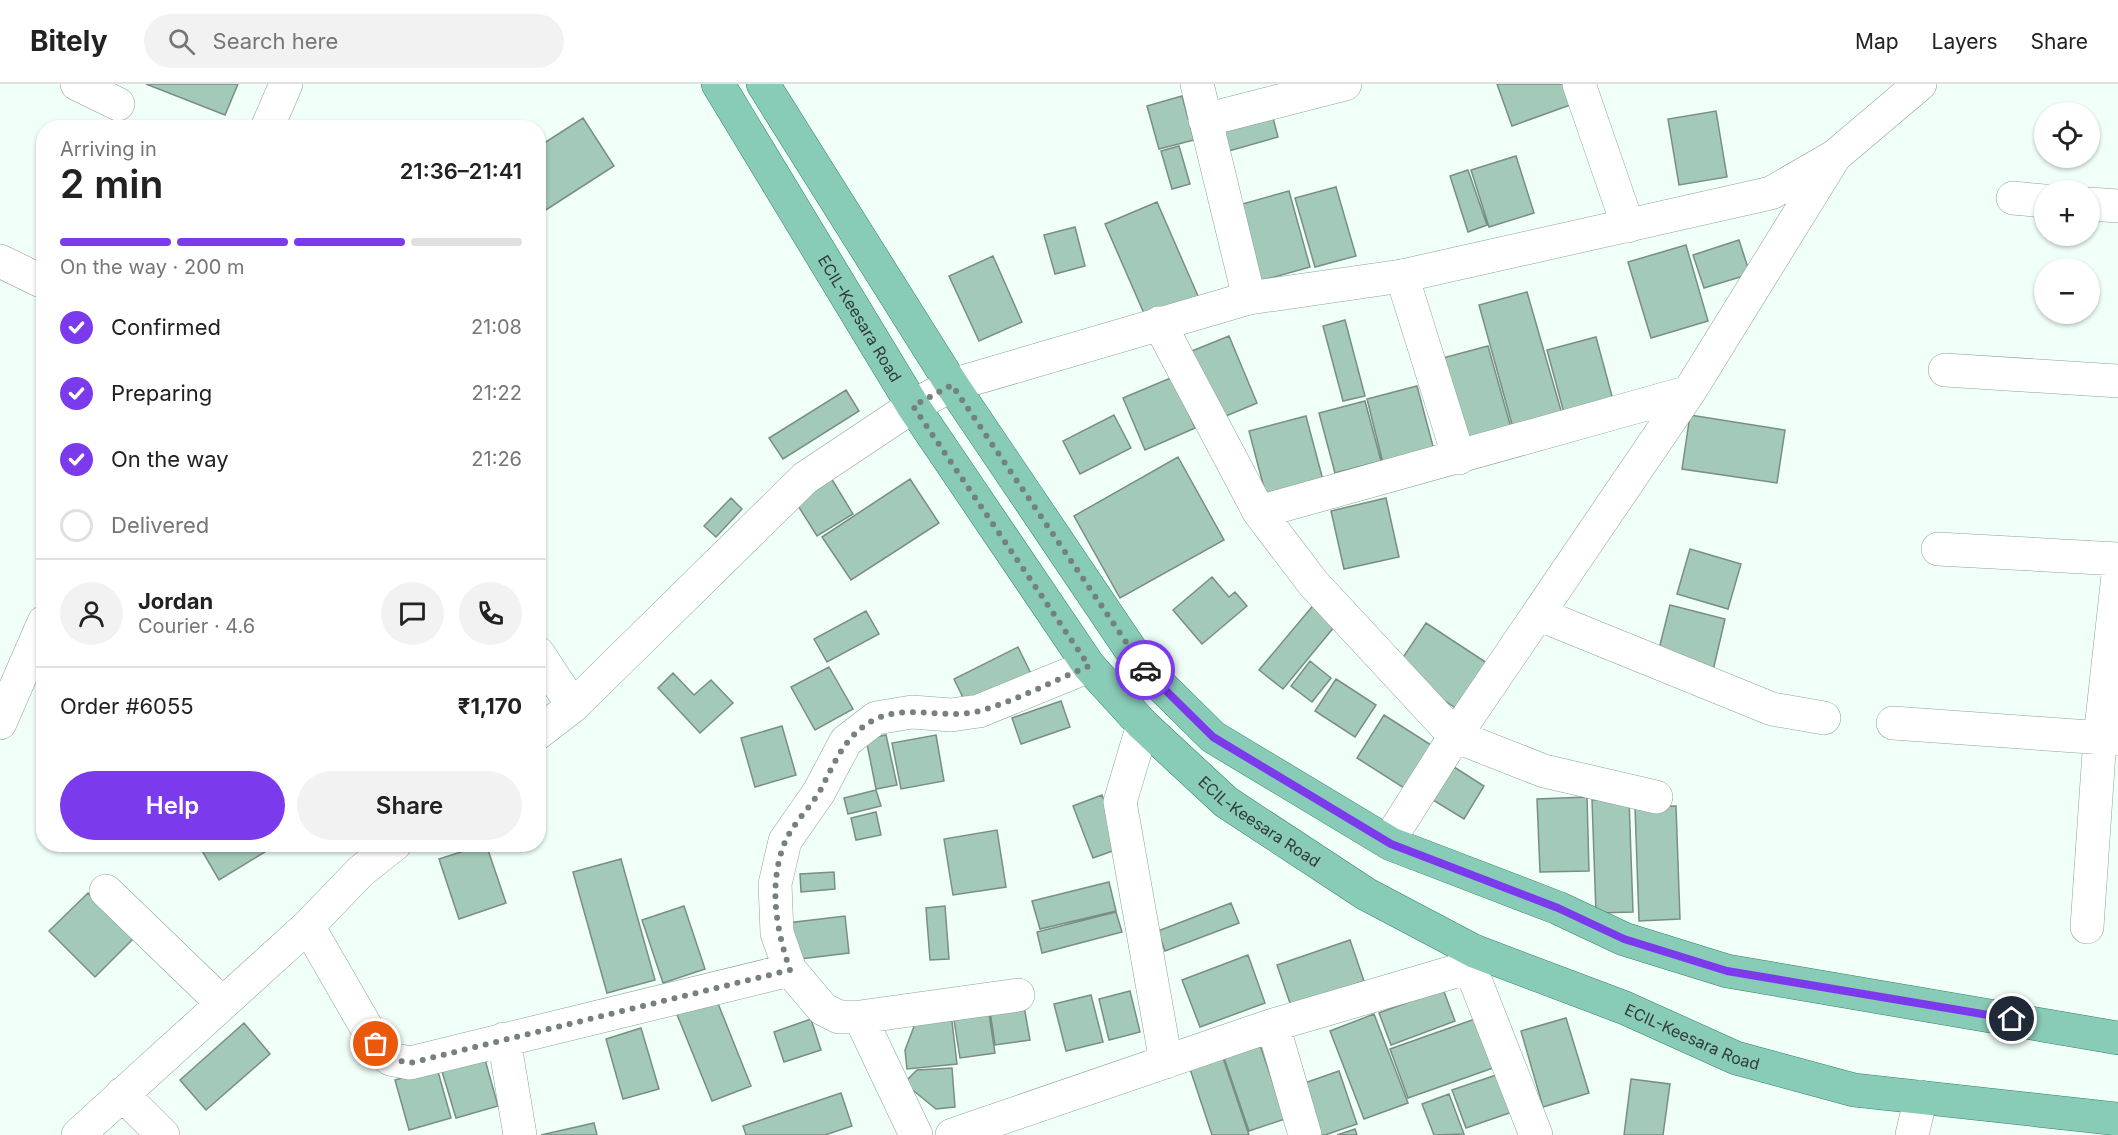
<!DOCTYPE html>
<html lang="en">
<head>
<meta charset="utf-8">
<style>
  body { margin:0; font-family:Inter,sans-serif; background:#f2f2f2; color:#222; height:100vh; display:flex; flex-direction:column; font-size:22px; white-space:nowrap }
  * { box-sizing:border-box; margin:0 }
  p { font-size:20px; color:#767676 }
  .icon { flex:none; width:33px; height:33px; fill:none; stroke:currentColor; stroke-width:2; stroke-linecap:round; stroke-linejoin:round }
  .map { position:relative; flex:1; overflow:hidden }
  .details { position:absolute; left:36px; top:36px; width:510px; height:732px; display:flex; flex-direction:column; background:#fff; border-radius:24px; box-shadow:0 2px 4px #0004 }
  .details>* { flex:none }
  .controls { position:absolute; left:2034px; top:18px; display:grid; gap:12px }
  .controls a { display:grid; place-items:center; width:66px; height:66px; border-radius:50%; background:#fff; box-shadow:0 2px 4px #0004; font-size:30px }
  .pin { position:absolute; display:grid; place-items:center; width:51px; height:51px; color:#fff; margin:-26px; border:3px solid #fff; border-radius:50%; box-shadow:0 2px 6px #0007 }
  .courier { position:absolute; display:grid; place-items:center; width:60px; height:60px; margin:-30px; border:4px solid #7c3aed; border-radius:50%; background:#fff; color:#222; box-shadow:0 2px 8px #0007 }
  .head em { font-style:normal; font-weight:600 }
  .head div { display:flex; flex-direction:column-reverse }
  .head { display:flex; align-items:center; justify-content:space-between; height:102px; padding:0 24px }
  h1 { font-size:39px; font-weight:600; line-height:45px }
  .bar { display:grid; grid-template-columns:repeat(4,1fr); gap:9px 6px; align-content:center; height:72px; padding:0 24px }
  .bar i { height:8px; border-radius:4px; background:#e0e0e0 }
  .bar .selected { background:#7c3aed }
  .bar p { grid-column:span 4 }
  .line { display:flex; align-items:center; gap:15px; padding:0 24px; border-top:2px solid #e0e0e0 }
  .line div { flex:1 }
  .round { display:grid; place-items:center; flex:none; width:63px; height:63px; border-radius:32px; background:#f2f2f2 }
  ol { padding:0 24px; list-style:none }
  li { display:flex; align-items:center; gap:18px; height:66px }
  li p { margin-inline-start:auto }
  li .icon { padding:6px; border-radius:50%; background:#7c3aed; color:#fff; stroke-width:4 }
  li:last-child { color:#767676 }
  li i { width:33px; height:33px; border:3px solid #e0e0e0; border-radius:50% }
  .action { display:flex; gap:12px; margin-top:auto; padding:12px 24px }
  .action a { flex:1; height:69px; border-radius:36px; background:#7c3aed; color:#fff; font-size:24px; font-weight:600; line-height:69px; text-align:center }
  .action a+a { background:#f2f2f2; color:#222 }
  header { display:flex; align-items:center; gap:36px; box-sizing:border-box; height:84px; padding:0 30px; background:#fff; border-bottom:2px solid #e0e0e0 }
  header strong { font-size:28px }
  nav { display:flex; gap:33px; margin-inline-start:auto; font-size:21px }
  .search { width:420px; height:54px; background:#f2f2f2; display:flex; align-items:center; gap:15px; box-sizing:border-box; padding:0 21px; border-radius:33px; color:#767676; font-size:22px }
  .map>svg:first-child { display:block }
  .building { fill:#a3c9b9; stroke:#798e85; stroke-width:1.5 }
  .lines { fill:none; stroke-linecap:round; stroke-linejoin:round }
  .street-casing { stroke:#8da299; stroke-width:34 }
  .secondary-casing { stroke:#8da299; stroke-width:34 }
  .primary-casing { stroke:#37826a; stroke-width:34 }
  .street { stroke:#fff; stroke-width:33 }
  .secondary { stroke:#fff; stroke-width:33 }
  .primary { stroke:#88cbb6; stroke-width:33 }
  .done { stroke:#76807c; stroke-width:6; stroke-dasharray:0 10.8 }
  .route { stroke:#7c3aed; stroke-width:8 }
  .labels { text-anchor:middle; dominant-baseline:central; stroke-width:4.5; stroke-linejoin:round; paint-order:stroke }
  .street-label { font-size:16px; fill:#333c38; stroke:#fff }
</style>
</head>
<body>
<header>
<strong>Bitely</strong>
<div class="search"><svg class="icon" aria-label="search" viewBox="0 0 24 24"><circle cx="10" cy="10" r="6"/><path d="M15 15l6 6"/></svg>Search here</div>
<nav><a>Map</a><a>Layers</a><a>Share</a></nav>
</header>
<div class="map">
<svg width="2118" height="1051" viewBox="0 0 2118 1051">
  <rect width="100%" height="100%" fill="#f1fff9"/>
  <path class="building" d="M146,0H238L225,31Z
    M1497,0H1566L1573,20L1512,42Z
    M1182,12L1194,56L1159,65L1147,22Z
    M1716,27L1727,93L1679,101L1668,35Z
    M583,34L614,82L538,131V63Z
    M1273,34L1278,53L1225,68L1219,48Z
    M1179,62L1190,100L1172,105L1161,67Z
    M1516,72L1534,129L1489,143L1471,86Z
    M1468,86L1487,141L1468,148L1450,92Z
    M1336,103L1356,172L1315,183L1295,114Z
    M1289,107L1310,183L1260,197L1239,121Z
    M1157,118L1198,212L1146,234L1105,140Z
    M1075,143L1085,182L1055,190L1044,151Z
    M1739,156L1750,190L1704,204L1693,171Z
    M1686,161L1708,237L1651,254L1628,178Z
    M993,172L1022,238L979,257L949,192Z
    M1527,208L1562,330L1513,344L1479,221Z
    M1345,236L1365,312L1343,317L1323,242Z
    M1229,252L1257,319L1214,337L1187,269Z
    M1596,253L1613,316L1564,329L1547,266Z
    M1488,262L1511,344L1460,358L1439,275Z
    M1173,293L1195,344L1145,366L1123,314Z
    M1417,302L1434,366L1383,379L1367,315Z
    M846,306L859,327L783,375L769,354Z
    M1365,317L1381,377L1335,389L1319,329Z
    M1114,331L1131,364L1080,390L1063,357Z
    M1690,331L1785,346L1777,399L1682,385Z
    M1306,332L1324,400L1267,415L1249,347Z
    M1178,373L1224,456L1120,514L1074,432Z
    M828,389L853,430L817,452L792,412Z
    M910,395L939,439L851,496L822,453Z
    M731,414L742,425L716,453L704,442Z
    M1386,414L1399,473L1344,485L1331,427Z
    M1690,465L1741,480L1728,525L1677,510Z
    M1212,493L1229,513L1235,508L1247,522L1202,560L1173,526Z
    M1316,518L1339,537L1283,605L1259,586Z
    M1670,521L1725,535L1712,591L1656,577Z
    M866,527L879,550L827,578L814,555Z
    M1426,539L1493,583L1463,629L1396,584Z
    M1018,563L1033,594L969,626L954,595Z
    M1310,577L1331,594L1312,618L1291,602Z
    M829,583L853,625L815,646L791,603Z
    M673,589L694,611L711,596L733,619L700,649L658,604Z
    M1336,595L1376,621L1355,653L1315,627Z
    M1061,617L1070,643L1021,660L1012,634Z
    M1384,631L1431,661L1404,704L1357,674Z
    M782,642L796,691L755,703L741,654Z
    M886,651L897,701L876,705L866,655Z
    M936,651L944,697L901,705L892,659Z
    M1454,683L1484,702L1464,735L1433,716Z
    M876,706L881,722L848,730L844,714Z
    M1102,711L1121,764L1093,774L1073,722Z
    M1587,713L1589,787L1540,788L1537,715Z
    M1629,715L1633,828L1596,829L1592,716Z
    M1676,722L1680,835L1639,837L1635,723Z
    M876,728L881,751L856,756L851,734Z
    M997,746L1006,803L953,811L944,755Z
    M198,760H271L273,763L219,796Z
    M486,760L506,819L459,835L439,775Z
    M621,775L655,896L607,909L573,788Z
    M834,788L835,805L801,808L800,790Z
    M1109,798L1116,827L1040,845L1032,817Z
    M88,809L133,855L95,893L49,847Z
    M1231,819L1239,839L1165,867L1158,847Z
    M684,822L705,885L663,899L642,836Z
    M945,822L949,875L930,876L926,824Z
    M1116,828L1122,848L1042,869L1037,848Z
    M845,832L849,869L792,876L787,839Z
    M1350,856L1364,897L1291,922L1277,881Z
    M1248,871L1265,919L1200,943L1182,896Z
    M1443,905L1455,937L1391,961L1379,929Z
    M1130,907L1140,948L1109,956L1099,915Z
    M1091,911L1103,958L1066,967L1054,920Z
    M715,912L751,1002L712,1017L676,928Z
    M1024,922L1030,956L995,961L990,927Z
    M951,929L957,980L907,985L905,966L918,932Z
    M989,930L995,969L960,974L954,936Z
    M1374,930L1408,1019L1364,1035L1330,947Z
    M1566,934L1589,1009L1543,1023L1521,947Z
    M811,935L821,966L784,978L774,948Z
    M1475,935L1493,984L1408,1014L1390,965Z
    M244,939L270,970L206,1026L180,996Z
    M641,944L659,1005L623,1015L606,955Z
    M1258,955L1285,1035L1249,1047L1222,968Z
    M1221,968L1249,1051H1212L1188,979Z
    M484,972L498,1022L456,1034L441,984Z
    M437,984L451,1034L409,1046L395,996Z
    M952,984L955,1023L936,1025L904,999L917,986Z
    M1339,987L1357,1040L1325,1051H1313L1296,1002Z
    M1502,989L1515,1027L1466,1044L1452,1006Z
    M1631,995L1670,1000L1663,1051H1624Z
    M841,1009L852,1042L825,1051H746L743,1042Z
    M1449,1010L1464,1050L1434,1051L1422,1020Z
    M594,1039L597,1051H541Z
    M1355,1045L1357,1051H1337Z"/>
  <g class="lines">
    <g class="street-casing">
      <path id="street" d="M77,0L118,20
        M1197,0L1249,214
        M1579,0L1628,142
        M1205,36L1345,0
        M267,44L286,0
        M2013,114L2044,117
        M2090,120L2118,122
        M0,177L41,197
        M1402,192L1459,374
        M1159,239L1259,428L1313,499L1455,652L1544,687L1656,713
        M1945,286L2118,297
        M1259,428L1689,308
        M1938,465L2118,475
        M1538,530L1772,625L1824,634
        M538,569L573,622
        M0,639L44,538
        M1893,639L2118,655
        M1143,641L1120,718L1166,978
        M538,649L573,622L805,394L913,322L952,301
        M1388,758L1455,652L1689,308L1835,72
        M395,760L361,787L308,842L376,960L390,975L410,979L790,886
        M106,807L222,919
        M2087,843L2100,654L2118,491
        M1470,883L1536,1051
        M1018,911L860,933H839L823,925L790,886L777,849L775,800L785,757L819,708L846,657L876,634L912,628L951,631L979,627L1089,582
        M860,933L916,1051
        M1273,941L1305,1051
        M504,955L520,1051
        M122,1010L163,1051
        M78,1051L308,842
        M952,1051L1273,941L1470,883L1474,867
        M1912,1051L1921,1013"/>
    </g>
    <g class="secondary-casing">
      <path id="secondary" d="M952,301L1249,214L1402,192L1771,109L1835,72L1920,0"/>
    </g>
    <g class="primary-casing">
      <g id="primary">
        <path id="s1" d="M718,0L913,322L1089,582L1143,641L1226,718L1366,810L1474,867L1625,924L1736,974L1854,1006L2118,1035"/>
        <path d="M763,0L952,301L1143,584L1213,653L1391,760L1558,824L1624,855L1727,887L2118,954"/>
      </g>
    </g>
    <use href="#street" class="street"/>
    <use href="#secondary" class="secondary"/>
    <use href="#primary" class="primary"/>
  </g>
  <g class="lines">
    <path class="done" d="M376,960L390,975L410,979L790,886C776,845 768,800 785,758C793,739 811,723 821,705C835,678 846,649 876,635C907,620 946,636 979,627C1016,617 1053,597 1089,582L913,322L952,301L1145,586"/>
    <path class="route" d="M1145,586L1213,653L1391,760L1558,824L1624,855L1727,887L2012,935"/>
  </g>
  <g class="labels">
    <g class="street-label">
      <text stroke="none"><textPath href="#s1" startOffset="274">ECIL-Keesara Road</textPath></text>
      <text stroke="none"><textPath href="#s1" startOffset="922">ECIL-Keesara Road</textPath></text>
      <text stroke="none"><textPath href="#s1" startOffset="1408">ECIL-Keesara Road</textPath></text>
    </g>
  </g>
</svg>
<div class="controls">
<a><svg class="icon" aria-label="locate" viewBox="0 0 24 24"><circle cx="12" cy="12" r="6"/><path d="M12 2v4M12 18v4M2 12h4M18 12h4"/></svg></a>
<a>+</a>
<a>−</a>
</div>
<div class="pin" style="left:376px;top:960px;background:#ea580c"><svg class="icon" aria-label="bag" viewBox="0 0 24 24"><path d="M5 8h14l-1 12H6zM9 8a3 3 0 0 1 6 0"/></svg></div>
<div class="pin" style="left:2012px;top:935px;background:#1f2937"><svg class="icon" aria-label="home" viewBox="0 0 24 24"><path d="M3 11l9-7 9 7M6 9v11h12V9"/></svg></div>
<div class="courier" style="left:1145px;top:586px"><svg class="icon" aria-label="car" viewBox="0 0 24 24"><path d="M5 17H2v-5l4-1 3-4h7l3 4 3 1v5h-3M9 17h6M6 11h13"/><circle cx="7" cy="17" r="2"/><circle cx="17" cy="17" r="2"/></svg></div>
<section class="details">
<div class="head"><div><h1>2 min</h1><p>Arriving in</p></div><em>21:36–21:41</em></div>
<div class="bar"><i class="selected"></i><i class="selected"></i><i class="selected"></i><i></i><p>On the way · 200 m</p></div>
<ol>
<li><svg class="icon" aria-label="check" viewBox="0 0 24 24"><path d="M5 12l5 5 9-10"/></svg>Confirmed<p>21:08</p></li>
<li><svg class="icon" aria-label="check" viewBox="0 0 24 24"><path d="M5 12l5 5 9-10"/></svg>Preparing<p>21:22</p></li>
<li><svg class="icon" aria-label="check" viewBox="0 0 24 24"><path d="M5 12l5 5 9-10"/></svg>On the way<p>21:26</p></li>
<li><i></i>Delivered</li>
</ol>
<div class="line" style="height:108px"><a class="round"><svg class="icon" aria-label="person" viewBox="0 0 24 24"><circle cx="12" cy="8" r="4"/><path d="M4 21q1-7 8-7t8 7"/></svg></a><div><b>Jordan</b><p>Courier · 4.6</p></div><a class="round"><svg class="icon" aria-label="chat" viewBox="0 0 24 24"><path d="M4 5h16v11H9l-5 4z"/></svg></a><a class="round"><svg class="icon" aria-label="phone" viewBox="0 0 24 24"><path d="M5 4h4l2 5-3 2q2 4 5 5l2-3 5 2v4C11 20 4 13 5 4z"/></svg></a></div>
<div class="line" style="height:78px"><div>Order #6055</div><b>₹1,170</b></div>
<div class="action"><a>Help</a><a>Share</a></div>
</section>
</div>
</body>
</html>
